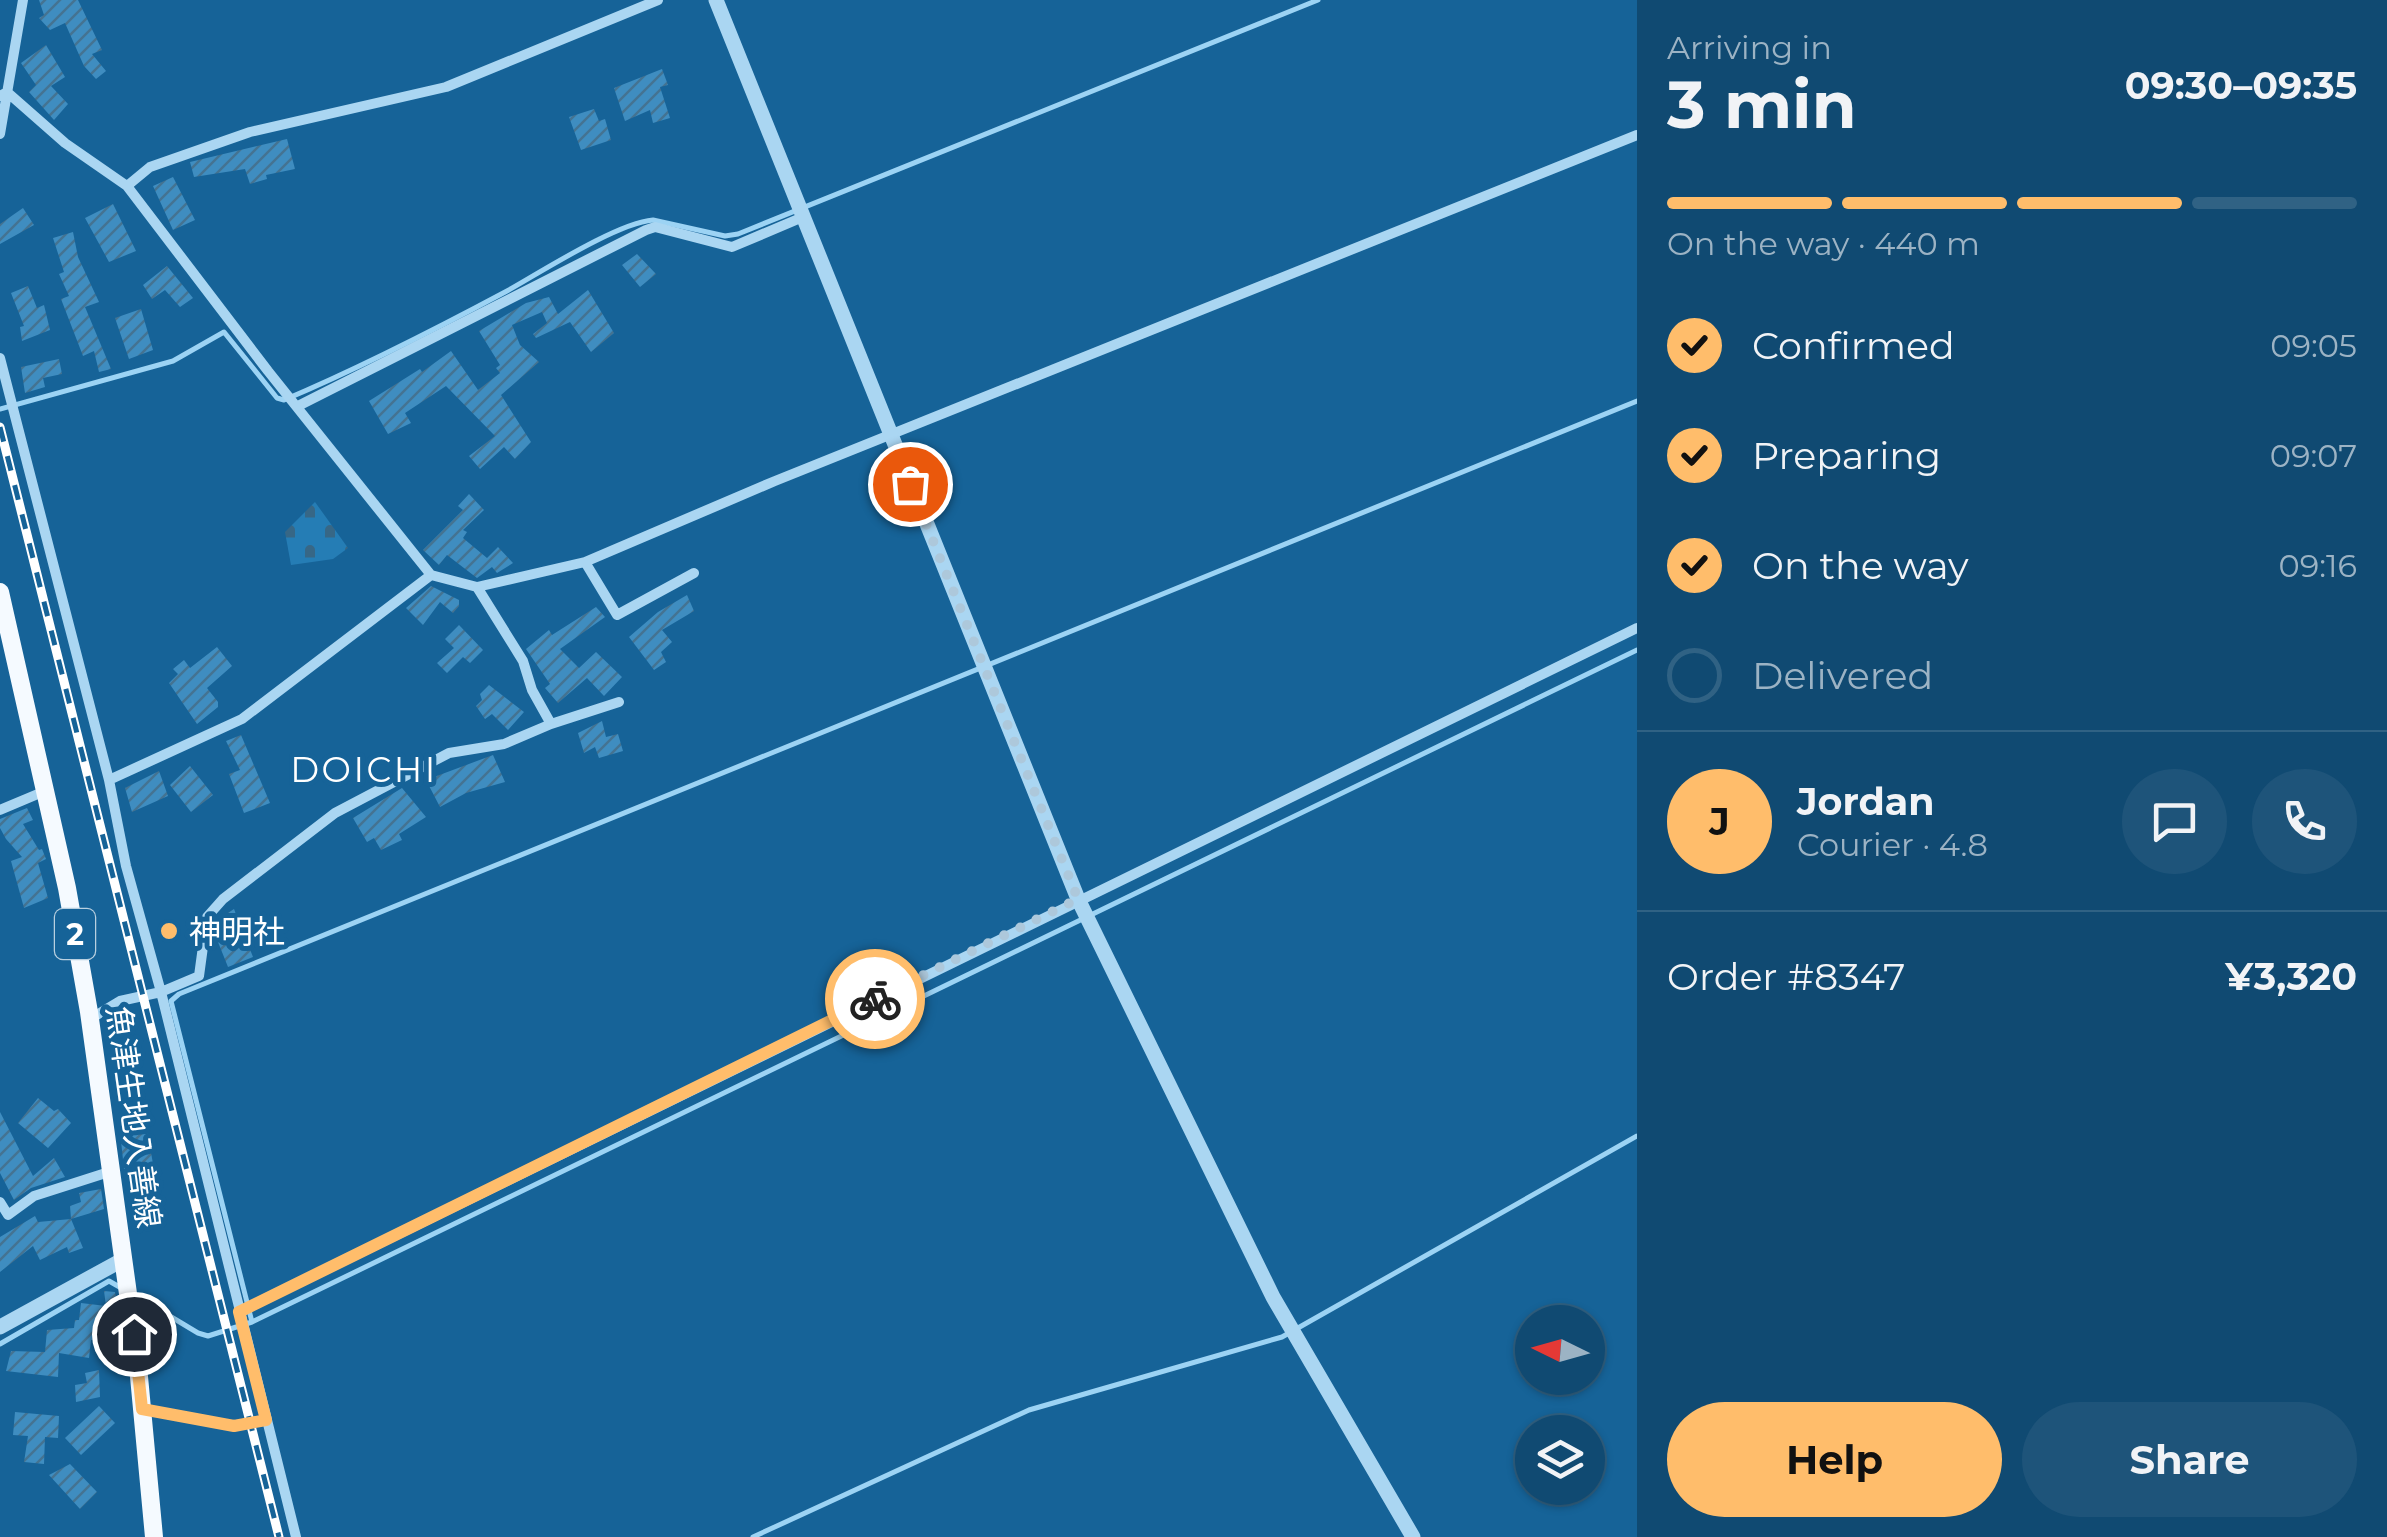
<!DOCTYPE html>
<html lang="en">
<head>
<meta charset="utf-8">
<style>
  body { margin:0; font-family:Montserrat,"Noto Sans JP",sans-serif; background:#1e547a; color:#f1f3f6; height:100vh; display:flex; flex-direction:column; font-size:38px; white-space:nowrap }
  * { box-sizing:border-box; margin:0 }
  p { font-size:32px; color:#9cb3c4 }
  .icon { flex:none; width:55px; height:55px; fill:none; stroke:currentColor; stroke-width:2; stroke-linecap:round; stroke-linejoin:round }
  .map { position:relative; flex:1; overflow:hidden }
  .details { display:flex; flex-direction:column; background:#104a72; width:750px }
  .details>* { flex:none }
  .needle { width:65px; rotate:275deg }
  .controls { position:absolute; left:1515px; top:1305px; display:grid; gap:20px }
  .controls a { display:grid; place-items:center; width:90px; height:90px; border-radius:50%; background:#104a72; box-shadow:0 2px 8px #0004,0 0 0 2px #306284; font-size:50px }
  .pin { position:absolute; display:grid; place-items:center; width:85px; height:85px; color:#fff; margin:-42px; border:5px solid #fff; border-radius:50%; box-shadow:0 2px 10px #0007 }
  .courier { position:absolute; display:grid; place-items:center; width:100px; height:100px; margin:-50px; border:8px solid #ffbd6b; border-radius:50%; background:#fff; color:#222; box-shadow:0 2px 12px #0007 }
  .overview em { font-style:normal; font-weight:700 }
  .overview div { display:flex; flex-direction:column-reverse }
  .overview { display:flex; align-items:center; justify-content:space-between; height:170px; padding:0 30px }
  h1 { font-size:65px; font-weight:700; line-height:75px }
  .bar { display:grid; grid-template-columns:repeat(4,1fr); gap:15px 10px; align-content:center; height:120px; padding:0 30px }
  .bar i { height:12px; border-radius:8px; background:#306284 }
  .bar .current { background:#ffbd6b }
  .bar p { grid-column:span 4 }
  .line { display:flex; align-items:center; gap:25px; padding:0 30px; border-top:2px solid #306284 }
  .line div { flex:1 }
  .round { display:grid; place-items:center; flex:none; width:105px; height:105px; border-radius:52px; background:#1e547a }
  ol { padding:0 30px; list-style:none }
  li { display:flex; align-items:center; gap:30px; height:110px }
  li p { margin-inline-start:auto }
  li .icon { padding:10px; border-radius:50%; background:#ffbd6b; color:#111; stroke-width:4 }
  li:last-child { color:#9cb3c4 }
  li i { width:55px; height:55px; border:5px solid #306284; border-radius:50% }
  .primary-button { display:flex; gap:20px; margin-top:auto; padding:20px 30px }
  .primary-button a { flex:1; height:115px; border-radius:60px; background:#ffbd6b; color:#111; font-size:40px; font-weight:700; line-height:115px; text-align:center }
  .primary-button a+a { background:#1e547a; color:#f1f3f6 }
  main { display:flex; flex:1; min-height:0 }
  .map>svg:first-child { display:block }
  .cemetery { fill:url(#cemetery-stones) }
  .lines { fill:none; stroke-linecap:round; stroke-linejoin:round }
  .stream { stroke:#9cd3f4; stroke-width:5 }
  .building { fill:url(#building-hatch) }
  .minor { stroke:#aad6f2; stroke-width:10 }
  .tertiary { stroke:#aad6f2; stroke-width:15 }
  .primary { stroke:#f5faff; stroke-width:18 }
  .rail-casing { stroke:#fff; stroke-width:9 }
  .rail { stroke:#166398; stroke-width:5; stroke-dasharray:15; stroke-linecap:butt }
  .done { stroke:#adc8db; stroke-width:10; stroke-dasharray:0 18 }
  .route { stroke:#ffbd6b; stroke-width:12 }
  .poi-dot { fill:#ffbd6b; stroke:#166398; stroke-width:4 }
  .labels { text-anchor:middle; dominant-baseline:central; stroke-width:10; stroke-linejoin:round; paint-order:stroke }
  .shield { fill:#166398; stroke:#b9d0e0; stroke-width:2.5 }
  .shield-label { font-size:30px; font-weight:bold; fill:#fff }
  .poi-label { font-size:32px; fill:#fff; stroke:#166398; text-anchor:start }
  .street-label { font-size:32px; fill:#fff; stroke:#166398 }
  .neighbourhood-label { font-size:35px; letter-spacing:2.5px; fill:#fff; stroke:#166398 }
</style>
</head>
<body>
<main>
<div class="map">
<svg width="1637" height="1537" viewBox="0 0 1637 1537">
  <defs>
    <pattern id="cemetery-stones" width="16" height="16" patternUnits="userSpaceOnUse" patternTransform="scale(2.5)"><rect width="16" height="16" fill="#257db5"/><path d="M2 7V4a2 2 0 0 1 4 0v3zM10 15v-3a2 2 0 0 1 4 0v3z" fill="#376786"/></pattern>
    <pattern id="building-hatch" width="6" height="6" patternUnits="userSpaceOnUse" patternTransform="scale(2.5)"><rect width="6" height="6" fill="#3f8dc0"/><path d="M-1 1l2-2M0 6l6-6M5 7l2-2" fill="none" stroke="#447392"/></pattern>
  </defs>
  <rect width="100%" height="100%" fill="#166398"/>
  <path class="cemetery" d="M315,502L348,548L333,559L291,565L285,532Z"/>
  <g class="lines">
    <path class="stream" d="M0,409L173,361L224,332L277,398L284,400C360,368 434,330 507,291C541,272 617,223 653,220L725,236L738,234L1318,0
      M133,1294L198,1333L208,1336L252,1322L1637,650
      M252,1322L171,1001L179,994L1637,401
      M0,1344L109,1281L123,1289
      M753,1537L1029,1410L1282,1337L1637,1136"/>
  </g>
  <path class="building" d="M39,0H78L102,50L92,54L106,71L96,79L84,66L65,23L50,30L39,18L44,15Z
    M46,45L65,77L51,86L68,104L54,120L29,92L36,85L21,63Z
    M662,69L668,85L660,87L670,118L653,123L650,110L625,121L614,88Z
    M594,109L599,121L605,119L611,140L581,150L569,117Z
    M287,139L295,169L266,175L267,179L250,184L245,169L194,177L190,162Z
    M173,177L195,220L173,230L153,186Z
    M113,204L136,251L109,262L85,218Z
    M23,208L34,225L0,244V224Z
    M73,232L78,257L99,302L85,307L111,369L99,372L94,351L83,356L61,299L69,296L59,274L64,272L53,238Z
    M637,254L656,274L640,287L622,265Z
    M167,266L193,298L180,307L165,290L152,299L143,285Z
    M28,286L37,308L44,305L50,330L22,341L20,327L24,326L11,293Z
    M588,290L614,333L591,352L570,322L536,338L533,334L547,323L542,312L512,325L520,345L539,362L501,395L531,442L515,459L504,447L480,469L469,456L495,436L446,386L405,413L411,423L388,434L369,401L420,369L422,372L451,351L478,390L500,373L496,368L500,365L479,331L526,303L549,297L558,314Z
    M141,309L153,350L129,359L115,318Z
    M59,359L62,374L43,378L45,387L25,393L21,367Z
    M469,494L484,510L463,530L467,532L463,538L487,558L498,547L513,563L497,573L492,567L477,578L447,555L439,565L423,550L463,510L458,506Z
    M431,586L459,600V606L453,613L440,602L423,625L406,608Z
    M687,595L694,611L662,630L672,642L661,652L666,662L654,670L629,637L658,612Z
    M596,607L605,617L560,649L579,668L596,652L622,677L604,696L587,678L558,703L545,688L550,684L526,649L549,630L552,635Z
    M459,625L483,650L470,663L463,657L447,673L437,663L454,648L445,639Z
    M217,647L232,666L207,688L218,702V707L197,724L169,683L178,674L173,669L184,660L190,668Z
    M489,685L524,712L508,730L492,714L485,719L476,706L482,700L480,694Z
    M602,721L606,737L618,734L623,751L599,758L595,747L584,753L578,733Z
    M241,735L270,803L244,813L229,774L240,770L226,741Z
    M493,755L505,782L466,793L440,807L426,780Z
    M190,766L213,795L191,812L170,785Z
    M159,771L168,796L132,812L125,788Z
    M402,788L426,817L399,834L402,840L381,850L374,838L367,842L353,818Z
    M27,808L33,820L23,824L39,850L42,849L46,859L38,863L48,898L24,908L11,861L22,857L6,839L0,828V819Z
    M234,909L253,957L228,967L214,932L215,921Z
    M38,1098L54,1111L58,1109L71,1123L48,1148L18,1123Z
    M0,1112L33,1176L54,1158L65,1177L31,1188L14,1200L0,1173Z
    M133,1121L135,1129H147L153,1164L124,1169L119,1122Z
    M101,1189L104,1209L71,1219L70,1206L81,1202L79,1193Z
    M35,1216L38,1222L71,1219L83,1248L69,1253L67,1247L40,1260L33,1246L0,1272V1237Z
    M104,1291L115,1292L118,1311L113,1312L112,1340H91L89,1358L59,1353L58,1377L6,1371L11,1351L45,1352L47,1330L74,1328L75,1320H79L81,1303L106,1306Z
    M99,1370L100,1397L76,1402L75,1385L87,1383L85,1373Z
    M99,1406L115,1423L81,1455L65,1438Z
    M15,1412L59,1416L58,1438L45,1437L44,1464L24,1462L28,1436L13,1435Z
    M70,1464L97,1492L80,1509L49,1475Z"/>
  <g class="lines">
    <path class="minor" d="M0,96L7,92L65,143L127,186L268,371L431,575L477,587L585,562L775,481L1637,135
      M0,134L23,0
      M127,186L150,167L250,132L446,87L658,0
      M0,358L109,780L126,866L161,992L296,1537
      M298,406L646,230L655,227L732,247L803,217
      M585,562L617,615L694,573
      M551,724L619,702
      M109,780L242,719L431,575
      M0,810L45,791
      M90,1019L120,1001L161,992L199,976L207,917L223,899L335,813L449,753L504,744L551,724L532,690L523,661L477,587
      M0,1202L8,1215L34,1196L112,1171
      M239,1312L1637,628
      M143,1409L234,1426L266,1420"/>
    <path class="tertiary" d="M716,0L1078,899L1273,1297L1413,1537
      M0,1327L124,1259"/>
    <path class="primary" d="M0,592L67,888L89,1012L138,1366L154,1537"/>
    <g class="rail-casing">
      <path id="rail" d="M0,427L279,1537"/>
    </g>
    <use href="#rail" class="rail"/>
  </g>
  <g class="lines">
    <path class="done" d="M875,999L1078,899L910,484"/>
    <path class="route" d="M134,1334L142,1409L234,1426L266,1420L239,1312L875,999"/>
  </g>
  <circle class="poi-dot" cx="169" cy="931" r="10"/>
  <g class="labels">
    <rect class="shield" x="55" y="909" width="40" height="50" rx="8"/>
    <g class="shield-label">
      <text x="75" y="934">2</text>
    </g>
    <g class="poi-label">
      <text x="189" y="931">神明社</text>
    </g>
    <g class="street-label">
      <text transform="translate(134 1117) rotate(82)">魚津生地入善線</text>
    </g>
    <g class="neighbourhood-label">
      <text x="364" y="769">DOICHI</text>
    </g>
  </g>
</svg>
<div class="controls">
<a><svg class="needle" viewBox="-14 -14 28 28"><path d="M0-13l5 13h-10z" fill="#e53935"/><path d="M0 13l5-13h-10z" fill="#9cb3c4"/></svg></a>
<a><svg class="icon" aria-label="layers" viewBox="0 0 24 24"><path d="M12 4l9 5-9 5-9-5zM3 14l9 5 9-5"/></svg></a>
</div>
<div class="pin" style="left:910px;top:484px;background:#ea580c"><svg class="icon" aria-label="bag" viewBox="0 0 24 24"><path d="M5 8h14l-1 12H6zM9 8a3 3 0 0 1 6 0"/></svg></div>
<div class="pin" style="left:134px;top:1334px;background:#1f2937"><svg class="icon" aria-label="home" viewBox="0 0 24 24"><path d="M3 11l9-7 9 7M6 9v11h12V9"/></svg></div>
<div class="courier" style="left:875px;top:999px"><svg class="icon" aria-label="bike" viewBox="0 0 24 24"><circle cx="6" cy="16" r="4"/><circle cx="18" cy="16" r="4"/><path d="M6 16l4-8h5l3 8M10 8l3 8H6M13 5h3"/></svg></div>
</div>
<section class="details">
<div class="overview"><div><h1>3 min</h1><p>Arriving in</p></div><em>09:30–09:35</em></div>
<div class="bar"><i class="current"></i><i class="current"></i><i class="current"></i><i></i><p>On the way · 440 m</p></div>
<ol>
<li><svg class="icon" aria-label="check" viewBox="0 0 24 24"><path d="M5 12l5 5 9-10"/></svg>Confirmed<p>09:05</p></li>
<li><svg class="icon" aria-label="check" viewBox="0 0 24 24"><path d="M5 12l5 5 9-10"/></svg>Preparing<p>09:07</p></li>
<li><svg class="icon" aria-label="check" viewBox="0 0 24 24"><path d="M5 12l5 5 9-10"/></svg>On the way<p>09:16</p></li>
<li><i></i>Delivered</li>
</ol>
<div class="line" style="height:180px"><b class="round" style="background:#ffbd6b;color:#111">J</b><div><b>Jordan</b><p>Courier · 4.8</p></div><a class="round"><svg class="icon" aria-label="chat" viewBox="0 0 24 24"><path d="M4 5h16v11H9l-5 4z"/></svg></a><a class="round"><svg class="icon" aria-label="phone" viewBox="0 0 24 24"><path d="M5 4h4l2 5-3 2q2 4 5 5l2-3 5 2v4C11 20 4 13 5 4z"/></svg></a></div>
<div class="line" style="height:130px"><div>Order #8347</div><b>¥3,320</b></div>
<div class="primary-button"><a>Help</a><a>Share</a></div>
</section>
</main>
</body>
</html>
